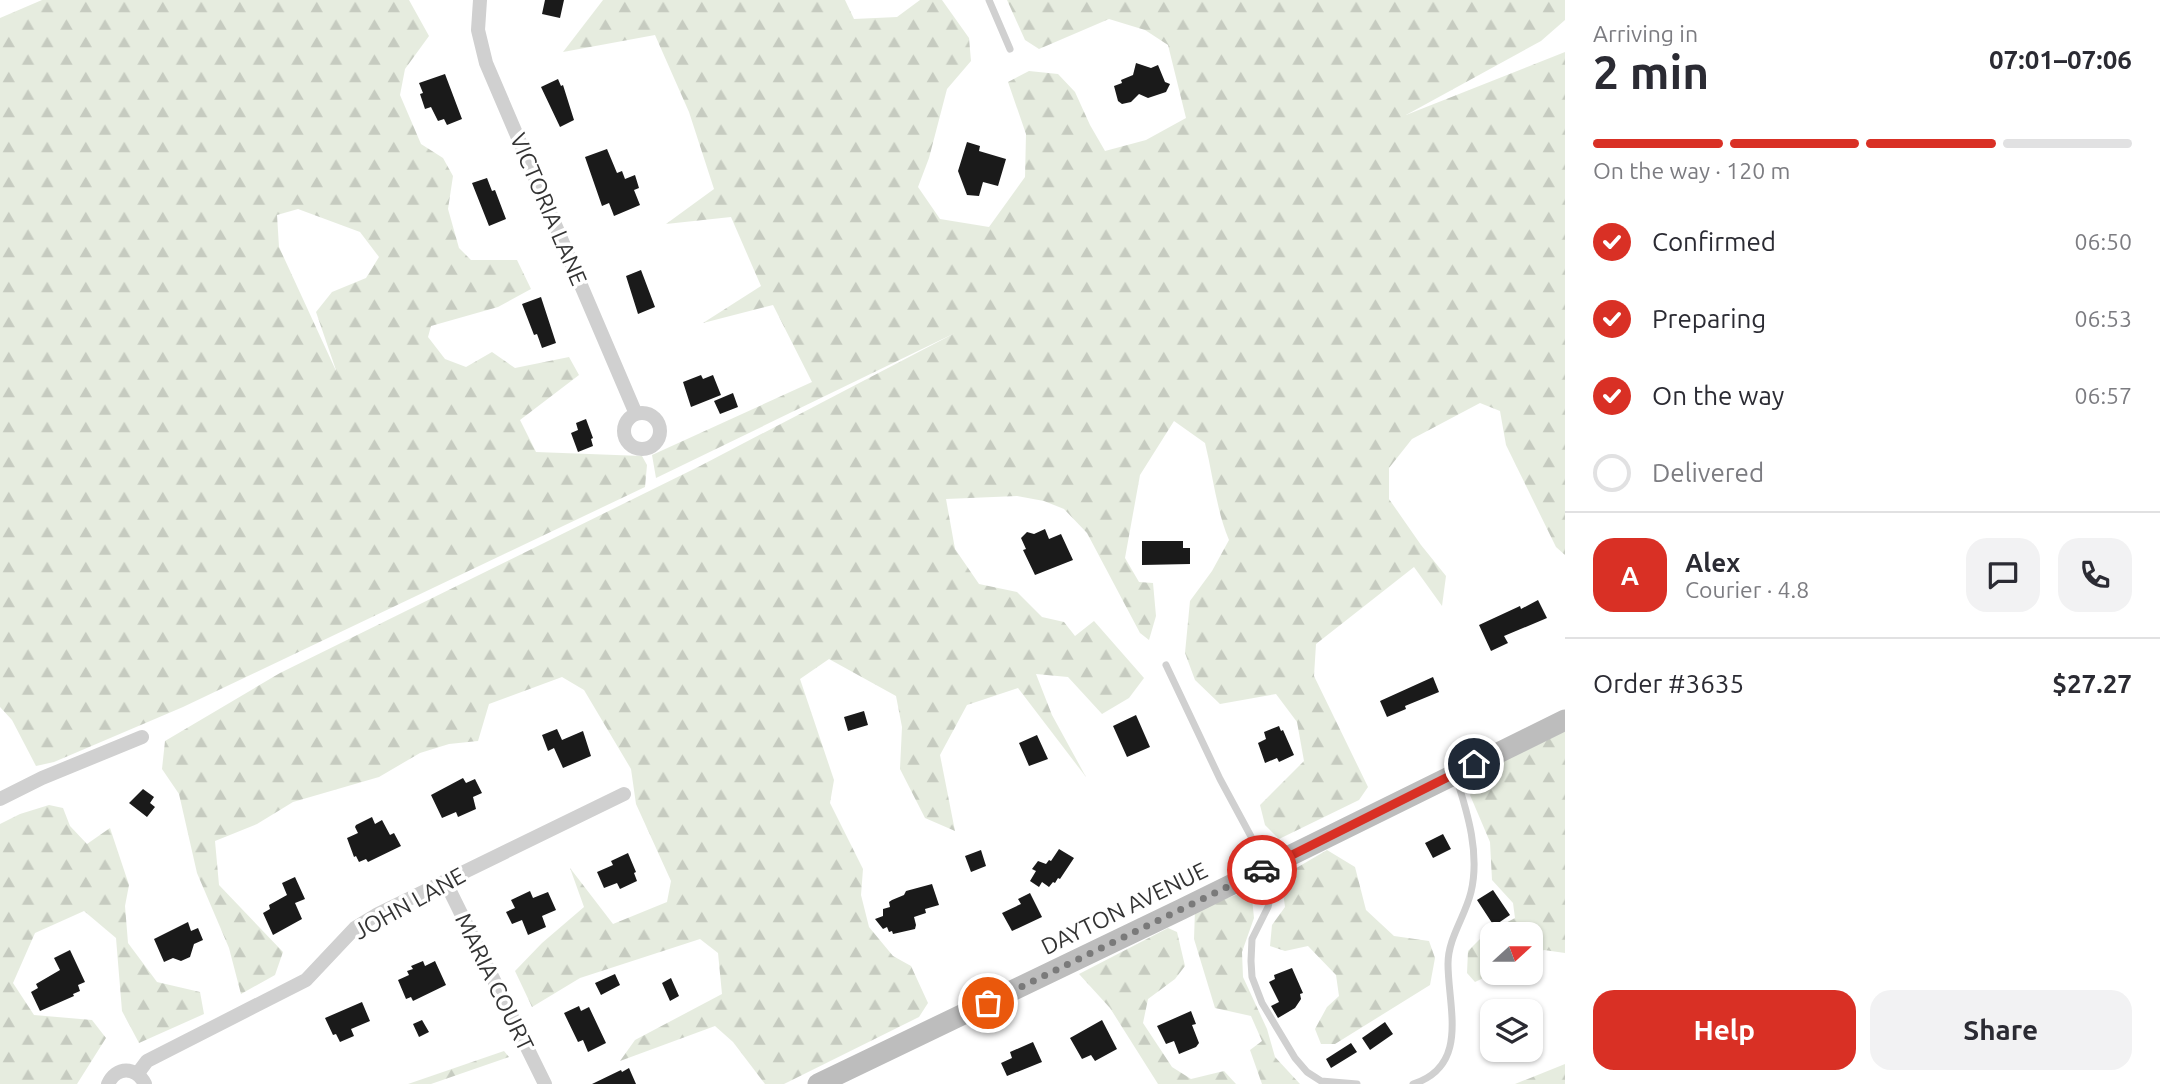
<!DOCTYPE html>
<html lang="en">
<head>
<meta charset="utf-8">
<style>
  body { margin:0; font-family:Ubuntu,sans-serif; background:#f2f2f3; color:#2b2b33; height:100vh; display:flex; flex-direction:column; font-size:26px; white-space:nowrap }
  * { box-sizing:border-box; margin:0 }
  p { font-size:23px; color:#7c7c81 }
  .icon { flex:none; width:38px; height:38px; fill:none; stroke:currentColor; stroke-width:2; stroke-linecap:round; stroke-linejoin:round }
  .map { position:relative; flex:1; overflow:hidden }
  .sheet { display:flex; flex-direction:column; background:#fff; width:595px }
  .sheet>* { flex:none }
  .needle { width:46px; rotate:69deg }
  .buttons { position:absolute; left:1480px; top:922px; display:grid; gap:14px }
  .buttons a { display:grid; place-items:center; width:63px; height:63px; border-radius:14px; background:#fff; box-shadow:0 2px 5px #0004; font-size:35px }
  .pin { position:absolute; display:grid; place-items:center; width:60px; height:60px; color:#fff; margin:-30px; border:4px solid #fff; border-radius:50%; box-shadow:0 2px 7px #0007 }
  .courier { position:absolute; display:grid; place-items:center; width:70px; height:70px; margin:-35px; border:5px solid #d93025; border-radius:50%; background:#fff; color:#222; box-shadow:0 2px 9px #0007 }
  .headline em { font-style:normal; font-weight:700 }
  .headline div { display:flex; flex-direction:column-reverse }
  .headline { display:flex; align-items:center; justify-content:space-between; height:119px; padding:0 28px }
  h1 { font-size:46px; font-weight:700; line-height:52px }
  .bar { display:grid; grid-template-columns:repeat(4,1fr); gap:10px 7px; align-content:center; height:84px; padding:0 28px }
  .bar i { height:9px; border-radius:5px; background:#e1e1e2 }
  .bar .on { background:#d93025 }
  .bar p { grid-column:span 4 }
  .line { display:flex; align-items:center; gap:18px; padding:0 28px; border-top:2px solid #e1e1e2 }
  .line div { flex:1 }
  .round { display:grid; place-items:center; flex:none; width:74px; height:74px; border-radius:21px; background:#f2f2f3 }
  ol { padding:0 28px; list-style:none }
  li { display:flex; align-items:center; gap:21px; height:77px }
  li p { margin-inline-start:auto }
  li .icon { padding:7px; border-radius:50%; background:#d93025; color:#fff; stroke-width:4 }
  li:last-child { color:#7c7c81 }
  li i { width:38px; height:38px; border:4px solid #e1e1e2; border-radius:50% }
  .action { display:flex; gap:14px; margin-top:auto; padding:14px 28px }
  .action a { flex:1; height:80px; border-radius:21px; background:#d93025; color:#fff; font-size:28px; font-weight:700; line-height:80px; text-align:center }
  .action a+a { background:#f2f2f3; color:#2b2b33 }
  main { display:flex; flex:1; min-height:0 }
  .map>svg:first-child { display:block }
  .forest { fill:url(#forest-firs); fill-rule:evenodd }
  .building { fill:#1a1a1a }
  .lines { fill:none; stroke-linecap:round; stroke-linejoin:round }
  .lane { stroke:#d0d0d0; stroke-width:7 }
  .street { stroke:#d0d0d0; stroke-width:14 }
  .secondary { stroke:#bdbdbd; stroke-width:21 }
  .done { stroke:#7a7a7a; stroke-width:7; stroke-dasharray:0 12.6 }
  .route { stroke:#d93025; stroke-width:9 }
  .labels { text-anchor:middle; dominant-baseline:central; stroke-width:7; stroke-linejoin:round; paint-order:stroke }
  .street-label { font-size:23px; fill:#333; stroke:#fff }
</style>
</head>
<body>
<main>
<div class="map">
<svg width="1565" height="1084" viewBox="0 0 1565 1084">
  <defs>
    <pattern id="forest-firs" width="22" height="20" patternUnits="userSpaceOnUse" patternTransform="scale(1.75)"><rect width="22" height="20" fill="#e6ecdf"/><path d="M5 1l3.5 6h-7zM16 11l3.5 6h-7z" fill="#c6cbc0"/></pattern>
  </defs>
  <rect width="100%" height="100%" fill="#fff"/>
  <path class="forest" d="M42,0H409L429,36L405,69L400,95L421,144L443,158L453,176L448,209L459,248L471,260H517L531,289L498,307L431,326L428,337L445,359L466,367L492,352L515,368L569,357L579,375L520,420L536,452L642,456L647,465L645,487L183,707L54,762L36,766L12,720L0,707V18ZM298,209L360,232L379,257L366,278L332,292L316,312L337,373L279,247L277,215Z
    M603,0H845L854,19L897,17L920,0H942L969,38L971,61L947,89L929,158L918,187L940,219L989,227L1025,177L1026,134L1008,82L1029,71L1058,74L1075,92L1090,125L1105,151L1146,140L1186,118L1168,45L1145,30L1109,19L1039,49L1025,40L1007,0H1565V20L1541,41L1406,115L1565,52V555L1556,547L1506,445L1500,411L1480,403L1412,439L1389,468V499L1421,545L1446,576L1442,606L1414,567L1316,644L1314,676L1368,787L1359,800L1279,839L1265,825L1260,805L1304,761L1297,722L1276,694L1220,704L1195,680L1185,653L1190,601L1212,571L1229,540C1216,509 1213,475 1205,443L1174,421L1140,475L1125,558L1139,582L1153,583L1156,616L1149,640L1140,633L1087,533L1064,509L1044,501L1017,496L946,499L955,549L979,584L1017,592L1042,617L1064,622L1075,636L1094,621L1144,678L1129,698L1102,714L1068,677L1036,674L1052,715L1086,777L1018,688L967,705L940,755L955,831L925,818L900,769L902,727L896,696L829,659L800,679L834,780L830,803L863,869L861,895L869,927L893,956L911,966L928,1003L919,1017L784,1084H765L733,1042L715,1026L620,1061L635,1040L722,994L718,953L700,939L580,978L532,1007L515,971L542,943L584,907L570,868L613,924L667,902L671,881L636,804L631,769L584,690L562,677L489,704L478,741L449,744L420,753L379,777L293,802L257,824L215,841L219,885L283,952L275,975L241,994L229,948L197,873L179,794L162,769L165,741L280,673L700,466L955,333L656,478L652,455L812,382L773,305L703,323L761,286L731,217L666,224L714,189L689,112L655,35L563,52Z
    M1565,731V953L1544,950L1531,956V934H1493L1494,973L1475,982L1467,973L1468,951L1485,934L1515,918L1513,903L1492,880L1490,842L1470,795L1484,771Z
    M49,805L63,808L70,826L87,844L110,828L129,885L125,906L128,943L157,982L200,992L204,1014L139,1043L122,1011L116,938L84,911L35,933L13,983L34,1015L92,1020L106,1038L77,1084H0V824L20,814Z
    M1327,850L1355,867L1366,910L1394,936L1429,941L1435,958L1430,985L1335,1044H1321L1315,1029L1327,1007L1339,996L1336,975L1308,946L1285,951L1270,946L1272,925L1285,907L1281,877Z
    M1244,892L1252,898L1254,918L1242,952L1243,977L1267,1029L1275,1057L1300,1084H1262L1250,1050L1262,1041L1251,1016L1215,1008L1194,939L1195,910Z
    M1168,928L1177,932L1185,966L1175,979L1148,999L1143,1023L1172,1067L1191,1079L1224,1071L1236,1084H1158L1110,1008L1079,974Z
    M504,1051L509,1057L431,1084H408Z
    M1565,1064V1084H1515Z"/>
  <path class="building" d="M545,0H564L560,18L542,14Z
    M1136,63L1151,68L1158,65L1165,82L1170,84L1166,92L1148,98L1139,94L1131,102L1122,104L1118,101L1114,86L1122,83L1121,80L1133,75Z
    M445,74L462,119L447,125L444,119L438,121L431,107L425,109L420,94L423,93L419,83Z
    M558,79L561,86L563,85L574,120L560,127L541,87Z
    M967,142L980,146L979,151L1006,159L998,186L983,182L979,196L967,195L958,171Z
    M607,149L617,173L622,171L625,179L635,175L639,188L634,190L640,205L614,216L609,203L602,206L585,157Z
    M487,178L492,191L495,190L506,219L489,226L472,183Z
    M641,270L655,307L638,314L626,276Z
    M541,297L556,343L542,348L537,334L534,335L522,304Z
    M701,375L703,379L713,375L721,395L691,407L683,382Z
    M733,393L738,407L720,414L714,401Z
    M586,419L593,438L591,439L593,446L578,452L571,433L578,430L576,423Z
    M1045,529L1049,539L1061,534L1073,560L1035,575L1023,550L1026,549L1021,538L1027,532L1034,534Z
    M1142,541H1183V548H1190V564L1142,565Z
    M1538,600L1547,618L1504,636L1508,643L1491,651L1479,625L1520,606L1521,609Z
    M1433,677L1439,692L1405,706L1406,709L1387,717L1380,701Z
    M864,711L868,725L848,731L844,717Z
    M1136,715L1150,747L1127,757L1113,726Z
    M1279,726L1281,731L1283,730L1294,755L1279,762L1277,758L1265,763L1258,743L1266,739L1264,732Z
    M557,729L562,740L583,731L591,756L563,768L554,748L548,751L542,735Z
    M1037,735L1048,759L1029,766L1019,743Z
    M463,778L466,783L475,779L482,793L473,797L476,809L458,817L456,812L442,818L431,795Z
    M143,789L154,797L150,803L155,807L147,817L129,803Z
    M372,817L375,824L382,820L390,835L394,833L401,846L368,862L366,859L359,862L356,856L354,857L347,838L358,833L355,827L356,825Z
    M1443,834L1451,849L1433,858L1425,843Z
    M1059,849L1074,858L1060,879L1058,878L1055,883L1053,882L1049,887L1042,882L1039,887L1030,881L1036,871L1032,869L1038,861L1046,864L1049,860L1051,861Z
    M981,850L986,866L971,872L965,856Z
    M628,853L636,872L634,873L637,881L620,889L617,883L604,888L597,872L613,865L611,861Z
    M295,877L305,899L295,903L302,919L273,935L263,913L270,909L269,905L287,895L282,883Z
    M932,884L939,905L925,909L926,913L914,917L916,925L915,929L893,934L892,931L889,932L887,927L883,929L875,919L883,916V909L890,907L889,902L892,900L904,895L906,891Z
    M1493,890L1510,915L1494,926L1477,900Z
    M530,891L533,898L548,892L556,910L542,916L546,927L528,935L522,920L512,924L506,912L515,908L511,900Z
    M1030,893L1042,917L1012,931L1002,913L1021,904L1018,899Z
    M188,922L191,931L198,928L203,940L194,944L190,957L181,961L173,958L164,962L154,939Z
    M70,950L85,982L78,985L80,991L73,994L74,996L40,1011L31,992L38,988L36,984L60,970L54,958Z
    M423,961L425,966L435,961L446,985L413,1001L411,997L406,999L398,980L409,975L407,971L413,969L411,966Z
    M1292,968L1303,993L1300,994L1301,999L1295,1008L1278,1018L1271,1006L1279,1002L1269,982L1275,979L1274,975Z
    M615,974L620,985L601,995L595,983Z
    M671,978L679,996L670,1001L662,983Z
    M362,1002L370,1021L351,1029L354,1036L340,1042L336,1034L333,1035L325,1018Z
    M579,1006L581,1011L589,1007L606,1043L588,1052L583,1040L578,1042L564,1013Z
    M1191,1011L1196,1024L1192,1025L1199,1043L1196,1047L1179,1054L1174,1041L1166,1044L1157,1026Z
    M422,1020L429,1032L419,1037L413,1024Z
    M1102,1020L1117,1049L1095,1061L1091,1055L1082,1059L1070,1038Z
    M1385,1022L1393,1034L1370,1050L1362,1038Z
    M1033,1042L1042,1062L1007,1076L1001,1063L1012,1058L1010,1052Z
    M1351,1043L1357,1052L1331,1068L1326,1059Z
    M629,1068L636,1084H592L621,1070L622,1072Z"/>
  <g class="lines">
    <path class="lane" d="M989,0L1010,49
      M1166,665L1220,779L1268,868L1271,894L1268,907L1252,939L1251,961L1252,977L1262,1003L1295,1058L1307,1072L1321,1081L1357,1084
      M1413,1084C1470,1066 1448,1007 1448,964C1448,938 1465,917 1471,892C1480,854 1468,814 1456,777"/>
    <path class="street" d="M480,0L478,30L486,63L636,414
      M624 431a18 18 0 1 1 36 0a18 18 0 1 1-36 0Z
      M0,799L42,778L142,737
      M445,881L545,1084
      M138,1073L147,1061L306,980L355,928L378,914L624,794
      M108,1084C116,1066 136,1066 145,1084"/>
    <path class="secondary" d="M818,1084L1182,909L1565,720"/>
  </g>
  <g class="lines">
    <path class="done" d="M988,1003L1262,870"/>
    <path class="route" d="M1262,870L1474,764"/>
  </g>
  <g class="labels">
    <g class="street-label">
      <text transform="translate(549 209) rotate(67)">VICTORIA LANE</text>
      <text transform="translate(409 903) rotate(-29)">JOHN LANE</text>
      <text transform="translate(1124 908) rotate(-26)">DAYTON AVENUE</text>
      <text transform="translate(495 982) rotate(64)">MARIA COURT</text>
    </g>
  </g>
</svg>
<div class="buttons">
<a><svg class="needle" viewBox="-14 -14 28 28"><path d="M0-13l5 13h-10z" fill="#e53935"/><path d="M0 13l5-13h-10z" fill="#7c7c81"/></svg></a>
<a><svg class="icon" aria-label="layers" viewBox="0 0 24 24"><path d="M12 4l9 5-9 5-9-5zM3 14l9 5 9-5"/></svg></a>
</div>
<div class="pin" style="left:988px;top:1003px;background:#ea580c"><svg class="icon" aria-label="bag" viewBox="0 0 24 24"><path d="M5 8h14l-1 12H6zM9 8a3 3 0 0 1 6 0"/></svg></div>
<div class="pin" style="left:1474px;top:764px;background:#1f2937"><svg class="icon" aria-label="home" viewBox="0 0 24 24"><path d="M3 11l9-7 9 7M6 9v11h12V9"/></svg></div>
<div class="courier" style="left:1262px;top:870px"><svg class="icon" aria-label="car" viewBox="0 0 24 24"><path d="M5 17H2v-5l4-1 3-4h7l3 4 3 1v5h-3M9 17h6M6 11h13"/><circle cx="7" cy="17" r="2"/><circle cx="17" cy="17" r="2"/></svg></div>
</div>
<section class="sheet">
<div class="headline"><div><h1>2 min</h1><p>Arriving in</p></div><em>07:01–07:06</em></div>
<div class="bar"><i class="on"></i><i class="on"></i><i class="on"></i><i></i><p>On the way · 120 m</p></div>
<ol>
<li><svg class="icon" aria-label="check" viewBox="0 0 24 24"><path d="M5 12l5 5 9-10"/></svg>Confirmed<p>06:50</p></li>
<li><svg class="icon" aria-label="check" viewBox="0 0 24 24"><path d="M5 12l5 5 9-10"/></svg>Preparing<p>06:53</p></li>
<li><svg class="icon" aria-label="check" viewBox="0 0 24 24"><path d="M5 12l5 5 9-10"/></svg>On the way<p>06:57</p></li>
<li><i></i>Delivered</li>
</ol>
<div class="line" style="height:126px"><b class="round" style="background:#d93025;color:#fff">A</b><div><b>Alex</b><p>Courier · 4.8</p></div><a class="round"><svg class="icon" aria-label="chat" viewBox="0 0 24 24"><path d="M4 5h16v11H9l-5 4z"/></svg></a><a class="round"><svg class="icon" aria-label="phone" viewBox="0 0 24 24"><path d="M5 4h4l2 5-3 2q2 4 5 5l2-3 5 2v4C11 20 4 13 5 4z"/></svg></a></div>
<div class="line" style="height:91px"><div>Order #3635</div><b>$27.27</b></div>
<div class="action"><a>Help</a><a>Share</a></div>
</section>
</main>
</body>
</html>
